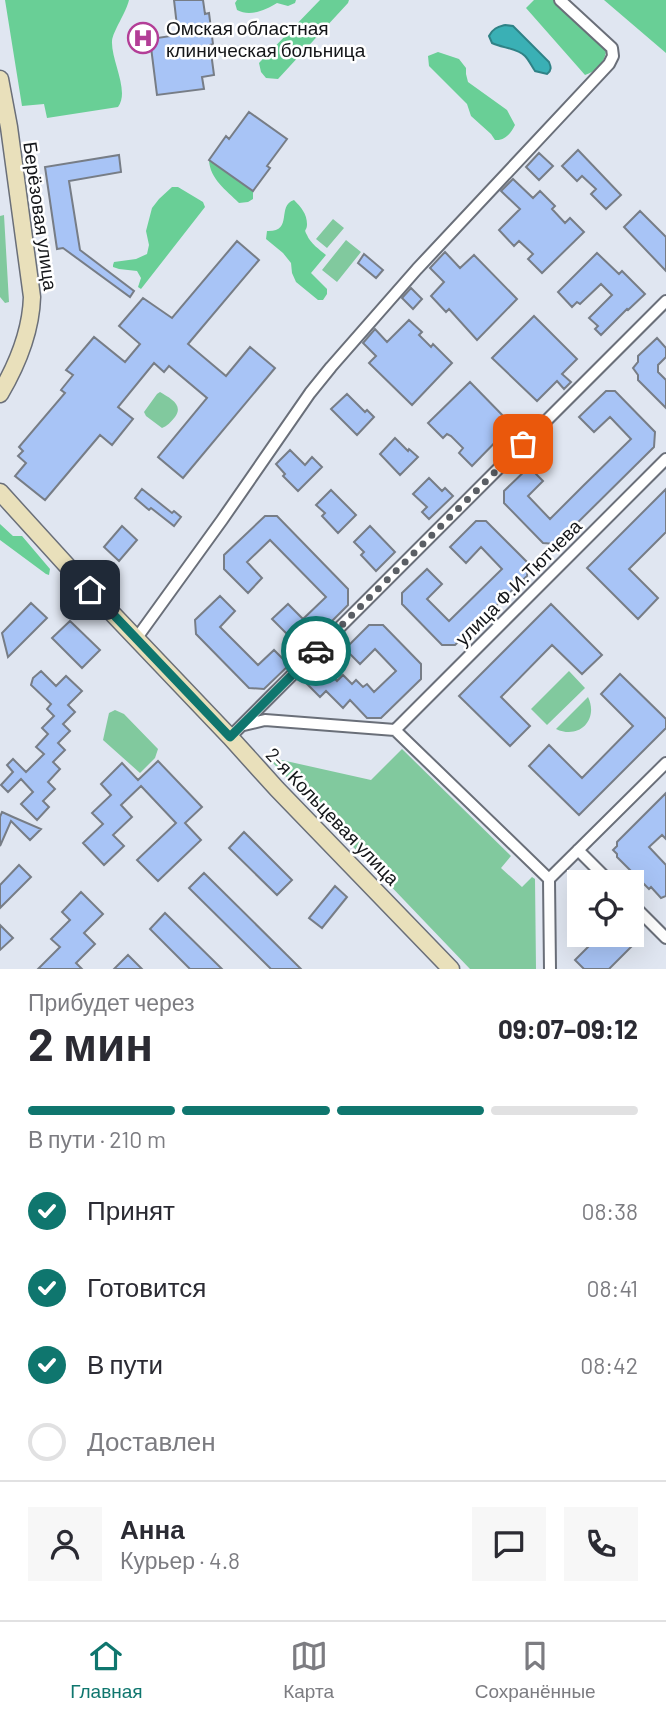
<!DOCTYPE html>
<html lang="ru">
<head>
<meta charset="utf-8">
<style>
  body { margin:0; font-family:Barlow,sans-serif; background:#f7f7f7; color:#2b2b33; height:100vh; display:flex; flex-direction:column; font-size:26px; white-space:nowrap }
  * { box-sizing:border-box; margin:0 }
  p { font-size:23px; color:#7c7c81 }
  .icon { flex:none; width:38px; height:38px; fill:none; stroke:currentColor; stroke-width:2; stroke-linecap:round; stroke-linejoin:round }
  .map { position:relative; height:969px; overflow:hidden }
  .panel { display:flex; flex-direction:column; background:#fff; flex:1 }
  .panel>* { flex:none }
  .buttons { position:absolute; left:567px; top:870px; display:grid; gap:14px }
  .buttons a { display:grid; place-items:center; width:77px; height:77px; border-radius:0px; background:#fff; box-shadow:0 7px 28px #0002; font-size:35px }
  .pin { position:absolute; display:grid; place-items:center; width:60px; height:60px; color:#fff; margin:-30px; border-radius:14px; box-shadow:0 4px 10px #0006 }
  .courier { position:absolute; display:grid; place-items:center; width:70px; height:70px; margin:-35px; border:5px solid #0f766e; border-radius:50%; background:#fff; color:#222; box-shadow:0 2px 9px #0007 }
  .summary em { font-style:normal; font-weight:700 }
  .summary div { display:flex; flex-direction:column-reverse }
  .summary { display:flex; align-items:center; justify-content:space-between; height:119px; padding:0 28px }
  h1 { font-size:46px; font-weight:700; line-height:52px }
  .bar { display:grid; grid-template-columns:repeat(4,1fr); gap:10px 7px; align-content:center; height:84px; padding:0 28px }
  .bar i { height:9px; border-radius:5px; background:#e1e1e2 }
  .bar .current { background:#0f766e }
  .bar p { grid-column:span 4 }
  .line { display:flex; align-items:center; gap:18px; padding:0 28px; border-top:2px solid #e1e1e2 }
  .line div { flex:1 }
  .round { display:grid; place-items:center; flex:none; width:74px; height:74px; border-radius:0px; background:#f7f7f7 }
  ol { padding:0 28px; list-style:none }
  li { display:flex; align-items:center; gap:21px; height:77px }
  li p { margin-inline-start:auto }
  li .icon { padding:7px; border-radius:50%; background:#0f766e; color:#fff; stroke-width:4 }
  li:last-child { color:#7c7c81 }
  li i { width:38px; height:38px; border:4px solid #e1e1e2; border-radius:50% }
  .menu { display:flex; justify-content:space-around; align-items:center; height:98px; border-top:2px solid #e1e1e2; background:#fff; font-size:19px; color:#7c7c81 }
  .menu a { display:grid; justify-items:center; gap:4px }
  .menu .current { color:#0f766e }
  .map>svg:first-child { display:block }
  .green { fill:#81c99e }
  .forest { fill:#69cf96 }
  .water { fill:#3ab0b5; stroke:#2f8286; stroke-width:2 }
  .building { fill:#a8c4f6; stroke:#777d86; stroke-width:2 }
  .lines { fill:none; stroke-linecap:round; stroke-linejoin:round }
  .minor-casing { stroke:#6a6f79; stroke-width:14 }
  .secondary-casing { stroke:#6a6f79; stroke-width:19 }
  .minor { stroke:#fff; stroke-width:10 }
  .secondary { stroke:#e9e0bb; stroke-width:16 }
  .done { stroke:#5b5f65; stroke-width:7; stroke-dasharray:0 12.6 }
  .route { stroke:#0f766e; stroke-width:9 }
  .labels { text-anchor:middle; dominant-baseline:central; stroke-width:5; stroke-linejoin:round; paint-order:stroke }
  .poi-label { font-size:19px; fill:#141619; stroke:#fff; text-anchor:start }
  .street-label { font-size:19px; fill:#141619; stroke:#fff }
</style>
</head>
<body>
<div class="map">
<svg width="666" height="969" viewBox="0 0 666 969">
  <rect width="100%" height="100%" fill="#e0e6f1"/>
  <path class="green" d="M4,215L9,302L5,303L0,297V216Z
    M333,219L344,228L327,248L316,239Z
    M346,240L361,252L337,282L322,270Z
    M160,392C170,398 184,405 175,417C171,422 167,426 162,428L146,416L144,412L157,394Z
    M569,671L585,688L547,725L531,709Z
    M588,697C599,720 579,740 556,729Z
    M115,710L124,714L158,749L155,758L140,773L103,740L109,713Z
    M402,749L511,856L501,868L522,887L532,877L535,879L536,969H470L272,762L277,759L371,780Z"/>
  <path class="forest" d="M5,0H129C126,13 113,31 112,41C111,61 130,91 118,107L47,118L44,104L22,106Z
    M237,0H296L295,3L288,6L277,3C266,10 250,17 237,10L235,3Z
    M320,0H349L348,3L278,79L266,78L261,72L259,63Z
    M534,0H555L606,48C607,60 596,72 585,75L526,8Z
    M604,0H666V53Z
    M438,52L459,59L466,68V74L468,82L507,110L515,125C511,133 505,141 495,140L491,134L471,116L467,104L429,66L428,56Z
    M209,160L253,191V199L248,202L239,203C226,190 210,179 209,160Z
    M172,187H178L203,202L205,207L141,289L138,287L141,278L137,271L119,269L113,267V265L114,262L136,259L147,254L149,245L146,231L152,208L159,199Z
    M294,200C301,207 307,214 307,224C307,232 303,228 307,235C310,243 320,250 326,255L311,273L327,289V294L323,300H318L296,282L292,273L291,263L283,253L266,239L267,231C294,232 276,206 294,200Z
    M0,524L13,536H22L50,569L49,575L46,574L0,540Z"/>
  <path class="water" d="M505,25L513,26L549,62C551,67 552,70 547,74L535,71C532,67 529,60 525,56C517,48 502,48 492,43L489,36C493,28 498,27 505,25Z"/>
  <path class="building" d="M174,0H203L205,14L209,13L213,44L210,45L214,75L202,77L204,89L157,95L150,39L178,35Z
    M249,112L287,139L267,166L270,168L253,191L209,160L226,136L229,139Z
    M578,150L621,195L606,209L591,194L596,189L582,176L577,181L562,166Z
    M539,153L553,166L539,180L526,167Z
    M119,155L121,172L69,181L80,250L134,291L130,297L63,248L57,249L45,167Z
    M513,179L533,198L540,191L555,206L552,209L565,223L570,218L584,232L542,273L528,259L533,254L519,241L514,246L499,230L520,209L501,191Z
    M640,211L666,237V271L624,227Z
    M237,241L259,260L188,344L226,376L250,347L275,368L183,478L158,457L207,398L169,366L164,372L154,363L118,407L133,419L112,445L100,435L45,500L15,476L26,463L18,456L23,451L19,447L65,393L61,390L73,375L66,370L94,337L125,362L140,344L119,326L143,298L172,318Z
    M445,252L460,268L474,255L517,299L477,340L449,309L446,312L431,296L444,282L430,268Z
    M597,253L619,274L622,271L645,294L628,310L627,309L601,335L595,329L598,326L589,318L612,295L601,284L580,304L577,302L572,307L558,292Z
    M364,254L383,270L376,278L358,263Z
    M411,288L422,299L413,309L402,298Z
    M534,316L577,359L562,374L571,382L564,389L557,381L537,401L492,358Z
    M409,320L422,332L419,335L431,347L433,344L452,363L412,405L369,363L376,356L363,343L375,329L387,342Z
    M657,338L666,348V357L658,365V372L666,380V408L638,380V375L633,368L638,362V356Z
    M470,382L512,425L472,466L459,453L463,448L451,436L447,434L443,438L428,423Z
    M606,391H615L655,432L654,447L556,544L543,543L504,503V491L529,467L543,481L528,496L550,519L583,486L631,439L610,417L594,432L579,417Z
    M347,394L365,412L367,410L374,417L357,435L331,409Z
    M395,438L408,451L409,449L418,457L400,475L380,454Z
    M290,450L305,465L312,457L322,467L298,491L283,476L285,474L276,464Z
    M429,478L442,491L445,488L453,496L429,519L422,512L427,507L413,494Z
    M142,489L172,513L174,511L181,517L174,526L151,508L149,510L135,498Z
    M666,489V532L629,569L658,598L638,619L587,568Z
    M331,490L356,515L338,533L322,516L325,513L316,505Z
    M265,516H277L348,589V605L310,643L295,642L272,619L288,604L303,619L326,597L270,540L247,562L262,578L248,593L224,569V555Z
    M476,521H486L528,563L527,576L455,645H442L402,604V593L427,569L442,584L427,599L449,621L502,569L481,547L466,563L450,547Z
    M122,526L137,540L119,561L104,547Z
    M370,526L395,552L376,571L361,555L364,552L354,542Z
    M220,596L235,611L220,627L258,665L274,650L289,665L264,689L249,688L196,634L195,620Z
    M31,603L47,618L8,657L2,633Z
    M551,604L602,655L582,674L552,645L501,697L530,726L510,746L459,696Z
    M70,621L100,650L82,668L52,638Z
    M369,625H383L421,664V679L381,718H367L350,700L343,708L326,691L320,697L305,682L321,665L337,681L343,675L352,684L356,680L363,687L367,684L374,692L396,671L375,649L360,664L345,649Z
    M41,671L56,686L66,676L82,691L68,705L75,712L63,724L70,731L58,743L65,750L53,762L60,769L48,782L55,789L43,801L49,807L37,820L21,804L33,792L21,779L8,792L1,785L13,772L7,765L13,759L26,772L44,754L36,747L48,734L42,728L54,716L47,709L51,704L31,685L33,678Z
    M620,674L666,719V728L579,815L529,766L549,745L582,778L633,726L601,694Z
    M158,761L202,807L185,823L201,840L158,881L137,860L176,823L141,786L121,805L132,817L113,835L124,846L104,865L83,843L103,824L92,813L111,795L101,784L122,763L138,780Z
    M666,793V839L662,835L649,847L666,865V896L661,898L651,887L649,889L617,857V854L613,850L617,846V842Z
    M2,812L13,817L41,829L30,840L11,821L0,846V817Z
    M244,832L292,880L277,895L229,848Z
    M19,865L31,877L0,908V885Z
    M204,873L301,969H271L189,888Z
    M335,886L347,897L322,928L309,918Z
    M81,892L103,914L84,933L95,944L76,963L82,969H38L60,947L51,939L70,920L62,912Z
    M165,913L222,969H190L150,929Z
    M0,925L13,938L0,950Z
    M601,934H634L639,939L609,969H584L575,960Z
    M128,955L142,969H114Z"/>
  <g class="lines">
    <g class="minor-casing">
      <path id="minor" d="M136,639L222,520L310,393L331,367L417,269L609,64L613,56L612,48L560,0
        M244,725L265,720L395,730L549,879L550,969
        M395,730L666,459
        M230,737L666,301
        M578,850L610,882
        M549,879L666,763
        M632,904L666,938"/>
    </g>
    <g class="secondary-casing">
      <path id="secondary" d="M0,79L9,127L32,297C31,331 17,365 0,394
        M0,492L70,569L230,737L277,789L451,969"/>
    </g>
    <use href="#minor" class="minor"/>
    <use href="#secondary" class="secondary"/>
  </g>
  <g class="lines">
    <path class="done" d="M316,651L523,444"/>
    <path class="route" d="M90,590L230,737L316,651"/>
  </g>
  <defs>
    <g id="hospital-ring" transform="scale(1.575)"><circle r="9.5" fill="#fff" stroke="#b33e97" stroke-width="1.5"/><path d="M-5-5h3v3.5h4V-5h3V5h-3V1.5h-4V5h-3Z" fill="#b33e97"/></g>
  </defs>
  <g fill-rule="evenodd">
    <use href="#hospital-ring" x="143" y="38"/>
  </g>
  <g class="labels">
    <g class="poi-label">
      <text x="166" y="27">Омская областная<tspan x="166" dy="22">клиническая больница</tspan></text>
    </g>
    <g class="street-label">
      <text transform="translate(41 216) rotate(82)">Берёзовая улица</text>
      <text transform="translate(518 582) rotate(-45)">улица Ф.И.Тютчева</text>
      <text transform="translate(333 816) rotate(46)">2-я Кольцевая улица</text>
    </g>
  </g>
</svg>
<div class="buttons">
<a><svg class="icon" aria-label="locate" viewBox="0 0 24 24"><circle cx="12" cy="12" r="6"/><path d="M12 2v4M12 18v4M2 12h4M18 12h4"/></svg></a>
</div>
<div class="pin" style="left:523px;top:444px;background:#ea580c"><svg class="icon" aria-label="bag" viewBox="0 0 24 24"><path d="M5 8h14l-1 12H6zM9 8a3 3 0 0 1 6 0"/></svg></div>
<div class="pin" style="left:90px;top:590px;background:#1f2937"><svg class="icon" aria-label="home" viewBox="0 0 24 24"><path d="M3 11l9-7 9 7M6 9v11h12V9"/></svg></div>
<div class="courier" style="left:316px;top:651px"><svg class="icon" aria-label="car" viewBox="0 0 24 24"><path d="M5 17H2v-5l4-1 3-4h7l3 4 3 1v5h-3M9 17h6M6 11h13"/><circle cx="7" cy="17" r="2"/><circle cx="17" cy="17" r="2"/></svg></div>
</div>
<section class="panel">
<div class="summary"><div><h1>2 мин</h1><p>Прибудет через</p></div><em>09:07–09:12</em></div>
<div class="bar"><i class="current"></i><i class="current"></i><i class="current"></i><i></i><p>В пути · 210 m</p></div>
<ol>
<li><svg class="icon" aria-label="check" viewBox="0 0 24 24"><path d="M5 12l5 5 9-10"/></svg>Принят<p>08:38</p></li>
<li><svg class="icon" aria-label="check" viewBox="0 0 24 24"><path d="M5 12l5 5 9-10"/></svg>Готовится<p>08:41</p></li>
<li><svg class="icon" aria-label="check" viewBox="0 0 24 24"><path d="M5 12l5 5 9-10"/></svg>В пути<p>08:42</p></li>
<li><i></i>Доставлен</li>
</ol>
<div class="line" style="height:126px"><a class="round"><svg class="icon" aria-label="person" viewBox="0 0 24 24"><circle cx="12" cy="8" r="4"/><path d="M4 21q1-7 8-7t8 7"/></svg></a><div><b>Анна</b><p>Курьер · 4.8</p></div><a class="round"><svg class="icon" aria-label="chat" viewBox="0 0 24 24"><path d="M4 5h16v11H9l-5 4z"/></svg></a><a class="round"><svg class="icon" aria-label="phone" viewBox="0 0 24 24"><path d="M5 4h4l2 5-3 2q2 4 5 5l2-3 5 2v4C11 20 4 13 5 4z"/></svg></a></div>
</section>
<nav class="menu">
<a class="current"><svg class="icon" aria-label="home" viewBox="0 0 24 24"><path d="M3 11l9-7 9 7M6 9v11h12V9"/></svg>Главная</a>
<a><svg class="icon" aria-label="map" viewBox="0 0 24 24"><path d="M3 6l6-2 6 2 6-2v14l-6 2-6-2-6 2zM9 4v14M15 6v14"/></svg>Карта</a>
<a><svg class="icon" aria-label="saved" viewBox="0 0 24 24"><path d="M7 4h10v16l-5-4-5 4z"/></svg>Сохранённые</a>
</nav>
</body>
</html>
